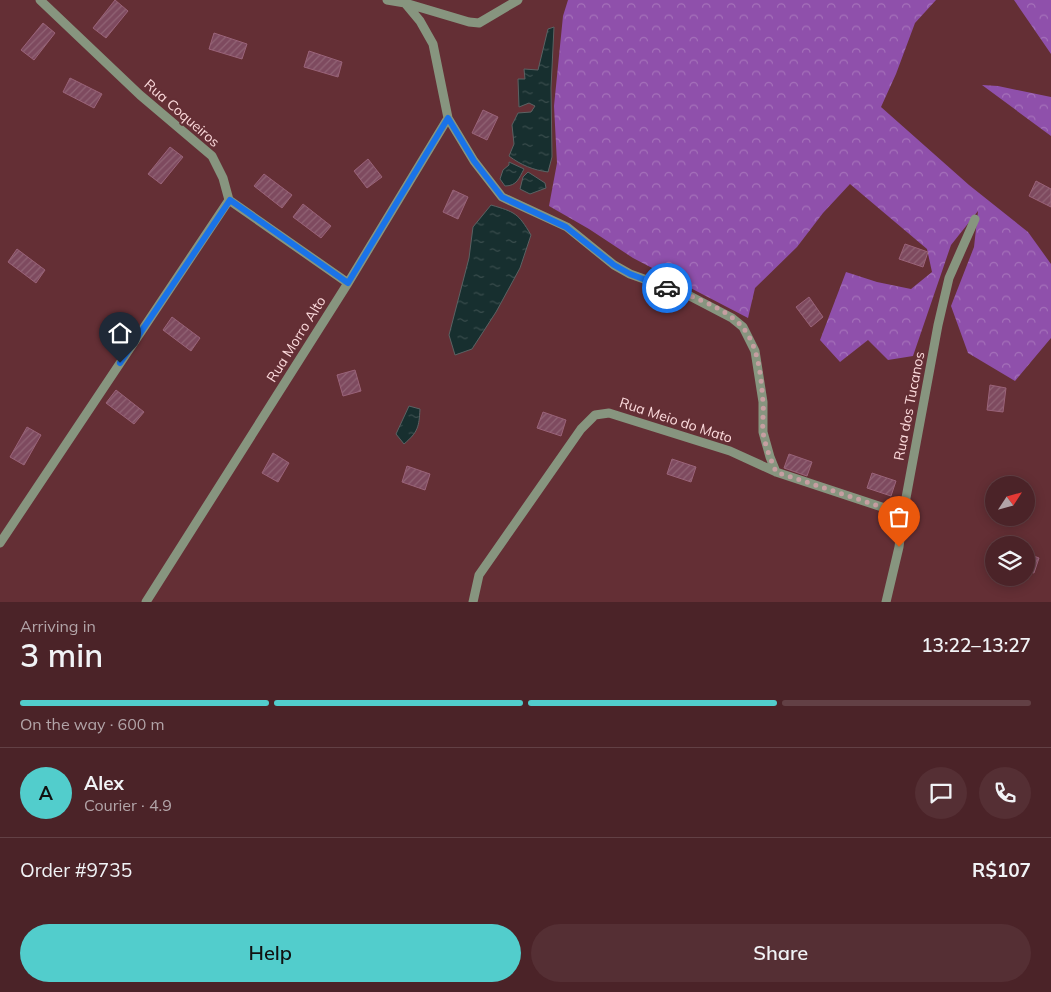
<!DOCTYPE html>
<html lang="en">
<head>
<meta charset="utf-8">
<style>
  body { margin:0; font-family:Mulish,sans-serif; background:#552f34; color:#f1f3f6; height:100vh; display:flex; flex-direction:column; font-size:19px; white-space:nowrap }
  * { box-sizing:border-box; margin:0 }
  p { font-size:16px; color:#b2a4a8 }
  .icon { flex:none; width:28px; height:28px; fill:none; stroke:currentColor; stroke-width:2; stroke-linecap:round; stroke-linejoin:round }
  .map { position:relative; height:602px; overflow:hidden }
  .details { display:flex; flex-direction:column; background:#4b2328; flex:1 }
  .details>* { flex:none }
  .needle { width:32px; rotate:54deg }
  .fabs { position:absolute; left:985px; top:476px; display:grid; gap:10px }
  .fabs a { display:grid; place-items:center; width:50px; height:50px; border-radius:50%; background:#4b2328; box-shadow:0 2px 12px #0003,0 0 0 1px #624045; font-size:25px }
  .pin { position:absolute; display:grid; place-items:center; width:42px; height:42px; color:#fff; margin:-51px -21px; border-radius:50% 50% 50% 0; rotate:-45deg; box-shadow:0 0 5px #0007 }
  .pin .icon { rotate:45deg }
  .courier { position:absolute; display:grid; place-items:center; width:50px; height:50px; margin:-25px; border:4px solid #1a73e8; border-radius:50%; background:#fff; color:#222; box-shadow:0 1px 6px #0007 }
  .headline em { font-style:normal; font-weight:600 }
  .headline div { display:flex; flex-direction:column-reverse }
  .headline { display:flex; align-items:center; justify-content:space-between; height:85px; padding:0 20px }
  h1 { font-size:32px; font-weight:600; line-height:38px }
  .bar { display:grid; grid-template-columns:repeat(4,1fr); gap:8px 5px; align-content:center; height:60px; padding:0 20px }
  .bar i { height:6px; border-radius:4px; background:#624045 }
  .bar .selected { background:#52cdcc }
  .bar p { grid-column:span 4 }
  .line { display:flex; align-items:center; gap:12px; padding:0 20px; border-top:1px solid #624045 }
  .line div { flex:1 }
  .round { display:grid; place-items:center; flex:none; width:52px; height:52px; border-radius:26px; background:#552f34 }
  .cta { display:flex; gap:10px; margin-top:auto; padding:10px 20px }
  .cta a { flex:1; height:58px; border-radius:30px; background:#52cdcc; color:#111; font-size:20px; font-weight:600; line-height:58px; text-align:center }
  .cta a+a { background:#552f34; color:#f1f3f6 }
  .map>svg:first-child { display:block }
  .forest { fill:url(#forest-crowns) }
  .water { fill:url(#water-ripples); stroke:#5b6263 }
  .building { fill:url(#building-hatch); stroke:#9a6379 }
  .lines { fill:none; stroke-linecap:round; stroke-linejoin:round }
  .minor { stroke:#87957f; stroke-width:9 }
  .done { stroke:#c69ea1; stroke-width:5; stroke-dasharray:0 9 }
  .route { stroke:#1a73e8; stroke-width:6 }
  .labels { text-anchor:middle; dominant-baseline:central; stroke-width:4; stroke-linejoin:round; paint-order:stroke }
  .street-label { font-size:14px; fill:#fbd9db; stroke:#642f35 }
</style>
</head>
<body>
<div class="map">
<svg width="1051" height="602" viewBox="0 0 1051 602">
  <defs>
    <pattern id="forest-crowns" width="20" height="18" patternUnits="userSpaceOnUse" patternTransform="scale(1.25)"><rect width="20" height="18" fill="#8f50ab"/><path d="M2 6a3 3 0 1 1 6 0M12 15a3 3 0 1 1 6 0" fill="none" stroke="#a571ba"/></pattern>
    <pattern id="water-ripples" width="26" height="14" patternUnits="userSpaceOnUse" patternTransform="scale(1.25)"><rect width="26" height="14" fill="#172f2f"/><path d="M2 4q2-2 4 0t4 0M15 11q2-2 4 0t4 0" fill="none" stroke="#3a4d4d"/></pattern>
    <pattern id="building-hatch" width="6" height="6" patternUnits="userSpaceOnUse" patternTransform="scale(1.25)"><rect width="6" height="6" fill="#7e4a5f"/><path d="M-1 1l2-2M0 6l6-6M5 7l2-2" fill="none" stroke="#916475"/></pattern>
  </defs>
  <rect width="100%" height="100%" fill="#642f35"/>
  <path class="forest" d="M568,0H936L915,23L896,74L881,107L969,185L1028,232L1051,264V338L1015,381L968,353L951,306L974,247L978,211L951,245L913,356L888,360L868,340L840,362L820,340L846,272L877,282L911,289L932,272L927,249L850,184L823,213L797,247L755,288L748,318L633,258L589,229L549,206L557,163L554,106L563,16Z
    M1014,0H1051V54Z
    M982,85L998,86L1051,97V136Z"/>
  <path class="water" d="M554,27L551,88L552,157L548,172C533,170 521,165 509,156L514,144L512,125L518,113L531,112L535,106L529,103L519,107L518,79H525L524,69L538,70L548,29Z
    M509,162L524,169C519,178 517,186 505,186L500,179L503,170L509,165Z
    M528,172L545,183L546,188L530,194L520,189L523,177Z
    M491,205C515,212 518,213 531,235L520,268L496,312L472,349L455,355L449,335L469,258L473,227Z
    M409,406L420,409C419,427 418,432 404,444L396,434Z"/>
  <path class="building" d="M115,0L128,11L106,38L93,28Z
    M43,23L55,33L34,60L21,50Z
    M214,33L247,44L242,59L209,49Z
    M309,51L342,62L338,77L304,67Z
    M70,78L102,94L94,108L63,92Z
    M483,110L498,117L487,140L472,133Z
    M170,147L183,157L161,184L148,174Z
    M368,159L382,177L367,188L354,171Z
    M264,174L292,195L282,208L254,186Z
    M1036,181L1051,189V207L1029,196Z
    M453,190L468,197L458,219L443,212Z
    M303,204L331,226L321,238L293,217Z
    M905,244L928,252L923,267L899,259Z
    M17,249L45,270L36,283L8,262Z
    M809,297L823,317L811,327L796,307Z
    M172,317L200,338L191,351L163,330Z
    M355,370L361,391L343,396L337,375Z
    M990,385L1006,388L1003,412L987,410Z
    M116,390L144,412L134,424L106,403Z
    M543,412L566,420L561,436L537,428Z
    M27,427L41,435L24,465L10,457Z
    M273,453L289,463L278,482L262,473Z
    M789,454L812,462L807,476L784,468Z
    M672,459L696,467L691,482L667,474Z
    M407,466L430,474L425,490L402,482Z
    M872,473L896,481L891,496L867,488Z
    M1026,553L1039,558L1034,573L1026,571Z"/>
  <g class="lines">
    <path class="minor" d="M40,0L140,95L212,156L223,178L229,200L348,283
      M387,0L405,3L469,22L479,23L518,0
      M448,118L474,161L502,197L567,227L614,265L630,274L686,294L732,318L743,327L755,351L763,402V432L770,457L776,472
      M0,543L229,200
      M146,602L348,283L448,118L433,44L420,21L405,3
      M473,602L479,575L581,429L595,415L609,413L730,451L776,472L903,514
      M886,602L899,547L903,514L938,325L949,278L975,219"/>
  </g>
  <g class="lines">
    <path class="done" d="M667,288C690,295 729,309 744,329C759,348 761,378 763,402C764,412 762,422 763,432C765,446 771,460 776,472L903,514L899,547"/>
    <path class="route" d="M120,363L230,200L348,283L448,118L474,161L502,197L566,227L614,265L630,274L667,288"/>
  </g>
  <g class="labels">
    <g class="street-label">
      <text transform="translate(182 113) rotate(41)">Rua Coqueiros</text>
      <text transform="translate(296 339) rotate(-58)">Rua Morro Alto</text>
      <text transform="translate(909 406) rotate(-79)">Rua dos Tucanos</text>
      <text transform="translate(676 420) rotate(18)">Rua Meio do Mato</text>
    </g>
  </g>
</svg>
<div class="fabs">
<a><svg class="needle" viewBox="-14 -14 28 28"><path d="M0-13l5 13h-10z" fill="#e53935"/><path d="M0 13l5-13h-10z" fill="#b2a4a8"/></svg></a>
<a><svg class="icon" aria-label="layers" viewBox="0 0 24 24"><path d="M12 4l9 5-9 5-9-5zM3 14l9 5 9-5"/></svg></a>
</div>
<div class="pin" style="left:899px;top:547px;background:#ea580c"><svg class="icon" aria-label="bag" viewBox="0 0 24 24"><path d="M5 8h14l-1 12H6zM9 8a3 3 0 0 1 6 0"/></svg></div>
<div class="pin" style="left:120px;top:363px;background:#1f2937"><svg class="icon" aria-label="home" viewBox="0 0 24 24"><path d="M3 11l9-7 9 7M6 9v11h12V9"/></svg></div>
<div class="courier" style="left:667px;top:288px"><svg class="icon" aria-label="car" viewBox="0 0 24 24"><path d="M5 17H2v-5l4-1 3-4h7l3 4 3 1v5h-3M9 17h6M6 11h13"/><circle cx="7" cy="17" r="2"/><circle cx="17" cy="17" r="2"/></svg></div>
</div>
<section class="details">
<div class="headline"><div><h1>3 min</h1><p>Arriving in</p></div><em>13:22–13:27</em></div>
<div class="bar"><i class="selected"></i><i class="selected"></i><i class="selected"></i><i></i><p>On the way · 600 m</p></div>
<div class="line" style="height:90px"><b class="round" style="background:#52cdcc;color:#111">A</b><div><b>Alex</b><p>Courier · 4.9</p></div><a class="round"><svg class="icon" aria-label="chat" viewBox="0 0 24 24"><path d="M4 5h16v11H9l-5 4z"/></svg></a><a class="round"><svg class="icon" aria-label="phone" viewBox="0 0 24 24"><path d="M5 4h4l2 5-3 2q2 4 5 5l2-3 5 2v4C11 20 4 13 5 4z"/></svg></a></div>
<div class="line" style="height:65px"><div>Order #9735</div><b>R$107</b></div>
<div class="cta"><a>Help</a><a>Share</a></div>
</section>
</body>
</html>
